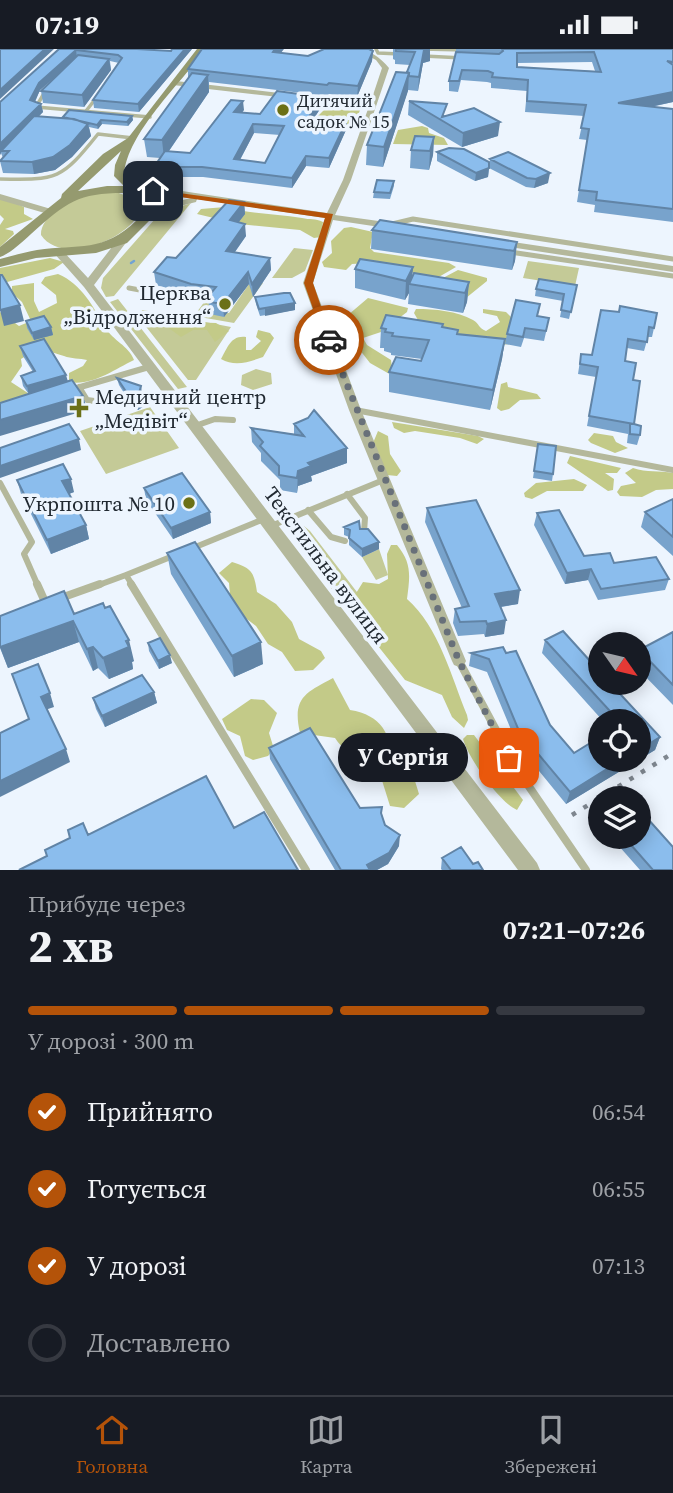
<!DOCTYPE html>
<html lang="uk">
<head>
<meta charset="utf-8">
<style>
  body { margin:0; font-family:"Source Serif 4",serif; background:#242831; color:#f1f3f6; height:100vh; display:flex; flex-direction:column; font-size:26px; white-space:nowrap }
  * { box-sizing:border-box; margin:0 }
  p { font-size:23px; color:#9ea1a6 }
  .icon { flex:none; width:38px; height:38px; fill:none; stroke:currentColor; stroke-width:2; stroke-linecap:round; stroke-linejoin:round }
  .map { position:relative; height:821px; overflow:hidden }
  .side { display:flex; flex-direction:column; background:#171b24; flex:1 }
  .side>* { flex:none }
  .needle { width:46px; rotate:124deg }
  .tools { position:absolute; left:588px; top:583px; display:grid; gap:14px }
  .tools a { display:grid; place-items:center; width:63px; height:63px; border-radius:50%; background:#171b24; box-shadow:0 4px 18px #0003; font-size:35px }
  .pin { position:absolute; display:grid; place-items:center; width:60px; height:60px; color:#fff; margin:-30px; border-radius:14px; box-shadow:0 4px 10px #0006 }
  .courier { position:absolute; display:grid; place-items:center; width:70px; height:70px; margin:-35px; border:5px solid #b45309; border-radius:50%; background:#fff; color:#222; box-shadow:0 2px 9px #0007 }
  .bubble { position:absolute; height:49px; border-radius:24px; background:#171b24; box-shadow:0 4px 18px #0003; font-size:23px; font-weight:700; line-height:49px; text-align:center }
  .overview em { font-style:normal; font-weight:700 }
  .overview div { display:flex; flex-direction:column-reverse }
  .overview { display:flex; align-items:center; justify-content:space-between; height:119px; padding:0 28px }
  h1 { font-size:46px; font-weight:700; line-height:52px }
  .bar { display:grid; grid-template-columns:repeat(4,1fr); gap:10px 7px; align-content:center; height:84px; padding:0 28px }
  .bar i { height:9px; border-radius:5px; background:#363941 }
  .bar .current { background:#b45309 }
  .bar p { grid-column:span 4 }
  ol { padding:0 28px; list-style:none }
  li { display:flex; align-items:center; gap:21px; height:77px }
  li p { margin-inline-start:auto }
  li .icon { padding:7px; border-radius:50%; background:#b45309; color:#fff; stroke-width:4 }
  li:last-child { color:#9ea1a6 }
  li i { width:38px; height:38px; border:4px solid #363941; border-radius:50% }
  .status { display:flex; justify-content:space-between; align-items:center; height:49px; padding:0 35px; background:#171b24; direction:ltr }
  .status svg { height:19px; fill:currentColor }
  .dock { display:flex; justify-content:space-around; align-items:center; height:98px; border-top:2px solid #363941; background:#171b24; font-size:19px; color:#9ea1a6 }
  .dock a { display:grid; justify-items:center; gap:4px }
  .dock .current { color:#b45309 }
  .map>svg:first-child { display:block }
  .green { fill:#c4ca97 }
  .forest { fill:#c3ca88 }
  .lines { fill:none; stroke-linecap:round; stroke-linejoin:round }
  .stream { stroke:#72a3d2; stroke-width:2.5 }
  .service-far3 { stroke:#b4b89b; stroke-width:3.5 }
  .service-far2 { stroke:#b4b89b; stroke-width:5 }
  .service-far1 { stroke:#b4b89b; stroke-width:6 }
  .service { stroke:#b4b89b; stroke-width:8 }
  .minor { fill:#b4b89b; fill-rule:evenodd }
  .tertiary { fill:#b4b89b; fill-rule:evenodd }
  .secondary { fill:#959a6f; fill-rule:evenodd }
  .rail { stroke:#7f8790; stroke-width:4.5; stroke-dasharray:4.5 9; stroke-linecap:butt }
  .wall { fill:#78a3cc; fill-rule:evenodd }
  .shaded-wall { fill:#6184a6 }
  .building { fill:#8bbded; stroke:#6184a6; stroke-width:2; fill-rule:evenodd }
  .route { fill:#b45309 }
  .done { stroke:#687079; stroke-width:7; stroke-dasharray:0 12.6 }
  .poi-dot { fill:#6b7017; stroke:#edf5fe; stroke-width:2.5 }
  .labels { text-anchor:middle; dominant-baseline:central; stroke-width:7; stroke-linejoin:round; paint-order:stroke }
  .far-poi-label { font-size:18px; fill:#212931; stroke:#edf5fe; text-anchor:start }
  .poi-label { font-size:21px; fill:#212931; stroke:#edf5fe; text-anchor:end }
  .street-label { font-size:21px; fill:#212931; stroke:#edf5fe }
</style>
</head>
<body>
<div class="status"><b>07:19</b><svg viewBox="0 0 49 12"><path d="M0 12V9h3v3zM5 12V6h3v6zM10 12V3h3v9zM15 12V0h3v12zM26 1h20v11H26zM47 4h2v5h-2z"/></svg></div>
<div class="map">
<svg width="673" height="821" viewBox="0 0 673 821">
  <rect width="100%" height="100%" fill="#edf5fe"/>
  <path class="green" d="M116,143L135,150L140,163C127,191 62,217 41,186C40,169 68,149 83,146C94,144 105,144 116,143Z
    M191,154L114,247L106,248L101,239L103,229L155,170L161,164Z
    M294,199L313,201L305,222L292,229H272Z
    M528,212L579,219L575,237L523,229Z
    M251,232L263,234L234,274L194,267L205,252H216L210,261L229,264Z
    M118,250L187,338L178,340L110,253Z
    M143,261L231,278L196,331H188L136,265Z
    M256,320L271,324L272,335L253,341L241,336L242,326Z
    M150,358L179,399L106,425L80,382Z
    M304,477L310,482L360,547L344,556L314,516L311,503L297,482Z
    M379,500L388,526L376,531L362,508Z"/>
  <path class="forest" d="M331,54L361,58L355,76L332,79L312,73Z
    M422,77L428,79L429,84L444,89L448,96L393,95L398,81Z
    M0,148L24,158V165L33,170L5,180L13,182L14,185L0,198V176L4,170L0,166Z
    M225,158C251,165 276,165 302,169C310,171 315,169 323,173L321,188L314,189L300,181L239,175L197,165L201,160Z
    M351,178L373,183L370,199L374,203L449,214L456,218L437,229L368,214L352,215L346,221L324,218L322,213L332,204L331,192L344,179Z
    M50,209L64,213L54,220L0,235V219Z
    M458,221L487,229V232L466,249L408,227L441,230Z
    M58,225C82,235 93,258 105,278C113,292 128,296 134,311C113,321 93,337 69,333V324L83,317L87,311C80,309 71,310 64,307C45,301 39,298 21,310L22,317L11,333L34,348L0,359V263L19,277L31,272L22,253L12,244V237L34,234V252L39,263L57,254L56,246L41,234L45,228Z
    M368,249L408,259L407,263L381,283L363,289L367,296L391,311L393,327L370,314L345,282L348,266Z
    M416,260C435,260 457,262 473,271C480,275 478,279 486,282L500,273L497,267L483,264V260L506,263L516,273L511,295L500,296L487,287L484,290L401,282L418,271L414,264Z
    M185,273L216,274L229,282L215,293L207,281H193L181,288L166,277Z
    M258,281L270,284L274,289L263,308C249,313 235,318 221,310C228,298 231,286 246,288V301H251L261,292L256,288Z
    M507,333L508,338L537,345L541,350L520,351L509,360L501,362L497,359L501,335Z
    M392,373L478,387L484,390L477,395L460,389L415,382L404,384L394,379Z
    M378,382L388,387L390,405L401,422L397,427L387,426L373,394Z
    M594,384L613,387L616,393L628,399L615,404L591,394L588,391Z
    M570,407L621,419L617,424H605L614,430L613,441L608,442L567,414Z
    M633,419C647,424 659,421 673,424V440L656,441L642,448L620,447L617,443L621,437L636,434L625,424Z
    M574,430L587,436L583,442H547L532,450L525,448L524,444L536,434Z
    M391,496H397C412,514 410,527 407,550C439,578 451,627 467,666L468,671L464,679L452,668L442,646L405,631L355,568L350,554L363,533L379,535L388,530L387,505Z
    M232,513C252,519 254,523 257,543L276,555L292,573L299,590L321,602L325,609L313,621L295,622L282,603L268,595L256,577L231,558L229,534L219,524Z
    M333,629L350,661C382,666 392,686 392,716L415,732L419,745L404,759L390,757L380,725L364,723C358,708 344,703 335,689L300,684C292,649 305,644 333,629Z
    M251,650L264,651L277,664L269,684L274,700L268,707L253,711L245,707L240,687L227,681L222,670Z
    M467,686H474L523,751L517,761C499,753 469,710 463,690Z"/>
  <g class="lines">
    <path class="stream" d="M131,214L134,212"/>
    <path class="service-far3" d="M376,0L378,4L400,5
      M422,0L464,1
      M424,7L463,9
      M46,41L36,58L150,68
      M86,62L97,48
      M0,130C58,131 61,131 98,85L133,89"/>
    <path class="service-far2" d="M388,176L413,170L673,210
      M510,203L673,227
      M129,239L188,250"/>
    <path class="service-far1" d="M79,338L87,351L109,354
      M70,341L149,318
      M355,361L673,421
      M195,377L215,370L233,371
      M0,434L32,493L24,505L38,537
      M347,445L365,469L364,483
      M308,461L331,488L345,492
      M271,477L386,430
      M193,499L264,470
      M96,537L126,526
      M133,537L126,526L173,507"/>
    <path class="service" d="M37,535L46,555
      M131,535L306,821
      M58,550L100,535
      M459,612L517,720L586,821"/>
    <path class="minor" d="M355,0C369,0 380,8 389,19L351,131L335,166L393,174L398,177L393,180L333,171L313,234L361,361L466,612L464,616L459,618L454,616L452,612L349,361L303,234L325,169L197,150L196,153L168,160L146,172L143,171V167L162,156L191,149L133,144L129,141L133,138L169,140L327,164L343,131L368,60L307,51L303,49L307,47L370,55L382,19L376,11Z
      M176,32L288,45L292,47L288,49L173,36L172,34Z
      M0,145L51,160L52,162L48,165L0,151Z
      M500,191L673,217V223L497,196L495,194Z"/>
    <path class="tertiary" d="M123,188L128,191L94,236L537,814L540,821H518L84,238L53,203L54,201H62L88,229L119,189Z"/>
    <path class="secondary" d="M197,0H206C181,34 127,84 124,126L149,148L154,162L150,171L127,194L96,204L36,209L0,218V210C12,207 25,203 37,201C79,195 103,204 137,171C147,162 140,152 132,144C79,143 69,151 31,185C22,193 11,204 0,208V198L61,149L62,145L103,105L128,89ZM121,102L115,116L114,127L124,137H107L78,142Z"/>
    <path class="rail" d="M572,766L673,704"/>
  </g>
  <path class="wall" d="M59,0H144L171,2L172,0H192L139,63L94,59L93,51L119,14L110,12L111,21L84,58L43,54L41,42L55,28L40,41L35,53L41,55L43,63L38,68L63,69L132,67L133,71L128,77L102,75L98,80L89,78L91,87L72,108L55,121L34,125L3,124L0,112L3,109L1,104L0,106V53Z
    M371,0H373L372,12L357,48L329,45L327,47L209,33V43L169,102L190,104L244,61L242,64L260,65L321,48L322,57L314,69L347,71L346,81L329,119L306,117L292,139L203,128H156L154,118L160,109L147,108L144,90L188,29V20L281,4L308,7L372,1ZM254,84L280,86L265,114L240,111Z
    M393,0H430V12L423,14L418,42L408,41L383,118L366,116L367,96L410,16L395,15V11L393,10Z
    M456,0H673V53L651,58L673,60V173L594,163L595,156L577,153L587,91L579,90L584,67L525,63L527,42L491,39V34L487,33L461,31L458,43L449,42V32L456,4ZM592,13L595,22L517,18V14Z
    M409,52L446,67L498,87L462,98L408,66Z
    M434,88L433,106L429,121L410,119L411,101Z
    M437,103L489,118L490,110L548,134L534,139L526,138L489,119L488,128L475,132L437,112Z
    M394,132V137L390,150L373,149L374,143Z
    M244,153L245,165L238,174L246,187L235,203L270,209L271,221L253,248L249,235L224,268L210,265L208,249L192,247L156,236L154,223L176,209Z
    M372,181L517,193L515,212L512,221L371,200Z
    M355,220L412,228L469,233L467,253L463,264L408,255L409,244L405,251L355,239Z
    M577,236L569,270L560,268L563,252L535,247L536,240Z
    M255,248L295,261L260,267L256,255Z
    M601,261L654,279L652,288H648L644,302L627,299L625,312L633,331L634,375L640,386L637,396L627,394L628,385L587,377L596,328L578,325L581,305L592,306Z
    M537,267L547,279L544,292L524,289L521,298L505,295L507,285Z
    M26,272L51,278L53,286L34,291L27,279Z
    M443,278L458,281V285L505,290L502,310L490,361L389,343V323L421,312L422,310L391,306V304L384,302V299H380L381,279Z
    M20,297L68,332L83,347L87,361L28,344L23,337L21,327L33,323L23,307Z
    M117,329L141,337V347L144,357L138,361L134,360L119,336Z
    M294,375L347,399V414L311,427L312,432L298,437L297,444L280,441V431L261,412V404L252,393L251,379L294,385Z
    M538,395L553,425L552,432L533,429Z
    M17,431L74,443L69,445L86,476L89,490L51,505L21,445Z
    M144,439L210,463L211,474L173,490L146,451Z
    M673,450V507L641,478L645,463Z
    M427,459L518,555L501,558L504,585L485,588L484,585L458,587L453,574L455,560L462,559L425,473Z
    M537,464L584,507L669,530L665,541L598,551L588,531L565,535L534,476Z
    M344,478L360,480L379,500L362,508L349,496V488L344,486Z
    M167,504L263,615L234,628L171,525Z
    M74,565L134,612L132,613L133,620L109,630L98,619L93,622L79,593L8,619L0,599V567Z
    M563,582L600,623V634H610L660,688L655,701L566,755L517,695L487,623L469,617L471,604L503,598L506,604L516,602L550,676L574,704L600,688V710H639V672H603L542,604L545,591Z
    M673,583V656L639,621V601Z
    M148,594L172,614L159,620L149,602Z
    M154,643L157,654L105,678L96,660L93,649Z
    M269,699L360,759L382,767L385,776L399,797L388,815L377,821H335L270,710Z
    M611,788H639L673,821H640Z
    M442,809L473,815L483,821H442L441,820Z"/>
  <path class="shaded-wall" d="M45,0H54L0,50V41Z
    M185,0H192L139,63L138,55Z
    M275,0H284L273,14V3Z
    M426,0H430V12L423,14L418,42L419,28L424,1Z
    M76,1L77,9L40,41L32,59L30,51L39,34Z
    M373,2L372,12L357,48L358,37Z
    M109,10L111,21L84,58L82,46Z
    M409,24L408,42L383,118L384,98Z
    M208,26L209,43L164,109L162,91Z
    M673,43V53L616,65L618,54Z
    M321,48L322,57L309,77V68Z
    M243,52L244,61L235,72L234,63Z
    M41,55L43,63L4,102H1V104L0,106V95Z
    M132,67L133,71L128,77L127,73Z
    M101,71L102,75L98,80L97,76Z
    M347,71L346,81L329,119V109Z
    M500,73L498,87L462,98L463,84Z
    M88,75L91,87L72,108L55,121L34,125L32,113Z
    M253,75L254,84L235,120L234,110Z
    M434,88L433,106L429,121L430,102Z
    M306,107V117L292,139V129Z
    M489,119L488,128L475,132L476,124Z
    M550,124L548,134L534,139L536,130Z
    M244,153L245,165L231,183L230,171Z
    M245,175L246,187L227,214L226,202Z
    M517,193L515,212L512,221L514,202Z
    M270,209L271,221L253,248L252,235Z
    M413,218L412,235H409V244L405,251L406,232Z
    M248,223L249,235L224,268L223,255Z
    M469,233L467,253L463,264L465,244Z
    M295,254V261L265,267V260Z
    M20,256L24,272L4,277L0,261Z
    M51,278L53,286L34,291L32,284Z
    M505,290L502,310L490,361L493,341Z
    M66,326L69,336L29,347L27,337Z
    M141,337L142,345L140,351L142,349L144,357L138,361L136,354Z
    M83,347L87,361L0,387V371Z
    M79,390L81,401L0,429V417Z
    M347,399V414L311,427L312,432L298,437L297,444L298,422L308,414Z
    M71,430L74,443L66,446L62,432Z
    M210,463L211,474L173,490L171,479Z
    M86,476L89,490L51,505L47,491Z
    M379,493V500L362,508V500Z
    M591,520L588,531L565,535L567,524Z
    M520,541L518,555L493,559L495,545Z
    M506,571L504,585L485,588L487,575Z
    M73,572L79,593L8,619L0,598Z
    M129,591L134,612L132,613L133,620L109,630L103,609Z
    M261,593L263,615L234,628L232,607Z
    M93,598L98,619L93,622L87,600Z
    M170,606L172,614L159,620L158,612Z
    M154,643L157,654L105,678L102,667Z
    M50,644L54,658L45,661L41,648Z
    M660,688L655,701L566,755L570,743L623,710H639V701Z
    M66,700L70,713L0,748V732Z
    M400,786L399,797L388,815L377,821H367V816Z"/>
  <path class="building" d="M0,0H45L0,41Z
    M59,0H137L171,2L172,0H185L138,55L93,51L122,9L118,6L76,1L39,34L30,51L41,55L0,95V53Z
    M202,0H275L273,3L308,7L324,0H369L373,2L358,37L329,34L327,36L188,20Z
    M396,0H426L424,1L419,28L409,27V24L407,23L415,3L396,2Z
    M502,0H673V13L667,12L673,16V43L618,54L673,60V160L596,151L597,143L579,141L589,80L581,79L586,56L527,52L528,31L492,28L493,24L488,22L462,21L459,32H449L456,3L499,5L503,2ZM594,3L601,23L517,18V4Z
    M78,6L109,10L82,46L41,42Z
    M396,23L409,24L384,98L367,96Z
    M192,24L208,26L162,91L144,90Z
    M277,42L321,48L309,68L347,71L329,109L306,107L292,129L202,118H154L165,102L190,104L231,51L243,52L234,63L260,65ZM253,75L284,77L265,114L234,110Z
    M409,52L447,55L442,68L474,59L500,73L463,84Z
    M69,61L132,67L127,73L101,71L97,76L63,68Z
    M34,67L74,70L88,75L70,96L53,108L32,113L0,112L9,102H1Z
    M415,87L434,88L430,102L411,101Z
    M449,99L464,100L489,113V119L476,124L437,103Z
    M508,103L550,124L536,130L527,129L490,110Z
    M377,131L394,132L390,144L374,143Z
    M229,151L244,153L230,171L245,175L226,202L270,209L252,235L248,223L223,255L209,253L212,249L208,248L216,238L191,235L154,223L167,208L176,209Z
    M380,171L517,193L514,202L372,181Z
    M360,210L413,218L406,232L355,220Z
    M414,224L469,233L465,244L409,235Z
    M0,226H2L20,256L0,261Z
    M539,230L577,236L571,263L561,261L564,245L536,240Z
    M284,244H290L295,254L259,260L255,248Z
    M516,251L540,255L537,267L549,269L546,282L525,279L523,288L507,285Z
    M620,257L657,264L654,279L649,278L647,293L628,290L625,312L636,314L633,331L640,332L634,375L641,377L640,386L630,385V375H634L589,367L598,318L580,315L581,305L592,306L601,261L619,263Z
    M386,266L443,275L442,278L458,281L457,285L505,290L493,341L389,323L396,308L421,312L429,291L392,287L393,284L385,283L386,280L381,279Z
    M44,267L51,278L32,284L26,272Z
    M44,290L66,326L27,337L21,327L35,322L20,297Z
    M117,329L141,337L139,344L142,349L136,354L133,353Z
    M72,331L83,347L0,371V354Z
    M314,361L347,399L308,414L311,417L298,422L297,429L279,426V417L260,397L263,393L251,379L304,387L294,375L308,369Z
    M69,375L79,390L0,417V399Z
    M538,395L556,397L553,425L534,422Z
    M63,415L71,430L62,432L86,476L47,491L17,431Z
    M182,424L210,463L171,479L144,439Z
    M673,450V488L645,463Z
    M476,451L520,541L495,545L506,571L487,575L486,572L460,573L455,560L469,557L427,459Z
    M559,461L584,507L610,504L614,514L656,508L669,530L601,540L591,520L567,524L537,464Z
    M359,472L360,480H368L379,493L362,500L349,489L350,481L344,478Z
    M195,493L261,593L232,607L167,504Z
    M64,542L74,565L103,554L105,559L110,557L129,591L126,592L129,598L103,609L93,598L87,600L73,572L0,598V567Z
    M563,582L600,623V634H610L660,688L639,701V672H619L545,591Z
    M673,583V636L639,601Z
    M160,589L170,606L158,612L148,594Z
    M503,598L506,604L516,602L550,676L574,704L600,688V710H623L570,743L519,682L489,610L471,604Z
    M38,615L50,644L41,648L66,700L0,732V684L29,670L12,625Z
    M142,626L154,643L102,667L93,649Z
    M310,679L360,759L382,758L381,764L385,776L400,786L389,804L367,816L370,821H341L269,699Z
    M206,727L234,779L264,763L298,821H19L47,807L45,801L70,789L68,781L83,774L88,786Z
    M624,744L629,749H617Z
    M639,760L673,798V821H653L624,788H639Z
    M461,798L473,815L478,813L483,821H451L442,809Z"/>
  <path class="route" d="M150,140L333,165L313,234L333,293L324,291L304,234L325,169L153,144Z"/>
  <g class="lines">
    <path class="done" d="M329,291L459,612L509,709"/>
  </g>
  <g class="poi-dot">
    <circle cx="283" cy="61" r="7"/>
    <circle cx="225" cy="255" r="7"/>
    <path d="M75.5 348.5h7v7h7v7h-7v7h-7v-7h-7v-7h7z"/>
    <circle cx="189" cy="454" r="7"/>
  </g>
  <g class="labels">
    <g class="far-poi-label">
      <text x="297" y="51">Дитячий<tspan x="297" dy="21">садок № 15</tspan></text>
    </g>
    <g class="poi-label">
      <text x="211" y="243">Церква<tspan x="211" dy="24">„Відродження“</tspan></text>
      <text x="95" y="347" text-anchor="start">Медичний центр<tspan x="95" dy="24">„Медівіт“</tspan></text>
      <text x="175" y="454">Укрпошта № 10</text>
    </g>
    <g class="street-label">
      <text transform="translate(326 516) rotate(53)">Текстильна вулиця</text>
    </g>
  </g>
</svg>
<div class="tools">
<a><svg class="needle" viewBox="-14 -14 28 28"><path d="M0-13l5 13h-10z" fill="#e53935"/><path d="M0 13l5-13h-10z" fill="#9ea1a6"/></svg></a>
<a><svg class="icon" aria-label="locate" viewBox="0 0 24 24"><circle cx="12" cy="12" r="6"/><path d="M12 2v4M12 18v4M2 12h4M18 12h4"/></svg></a>
<a><svg class="icon" aria-label="layers" viewBox="0 0 24 24"><path d="M12 4l9 5-9 5-9-5zM3 14l9 5 9-5"/></svg></a>
</div>
<div class="pin" style="left:509px;top:709px;background:#ea580c"><svg class="icon" aria-label="bag" viewBox="0 0 24 24"><path d="M5 8h14l-1 12H6zM9 8a3 3 0 0 1 6 0"/></svg></div>
<div class="pin" style="left:153px;top:142px;background:#1f2937"><svg class="icon" aria-label="home" viewBox="0 0 24 24"><path d="M3 11l9-7 9 7M6 9v11h12V9"/></svg></div>
<div class="courier" style="left:329px;top:291px"><svg class="icon" aria-label="car" viewBox="0 0 24 24"><path d="M5 17H2v-5l4-1 3-4h7l3 4 3 1v5h-3M9 17h6M6 11h13"/><circle cx="7" cy="17" r="2"/><circle cx="17" cy="17" r="2"/></svg></div>
<div class="bubble" style="left:338px;top:684px;width:130px">У Сергія</div>
</div>
<section class="side">
<div class="overview"><div><h1>2 хв</h1><p>Прибуде через</p></div><em>07:21–07:26</em></div>
<div class="bar"><i class="current"></i><i class="current"></i><i class="current"></i><i></i><p>У дорозі · 300 m</p></div>
<ol>
<li><svg class="icon" aria-label="check" viewBox="0 0 24 24"><path d="M5 12l5 5 9-10"/></svg>Прийнято<p>06:54</p></li>
<li><svg class="icon" aria-label="check" viewBox="0 0 24 24"><path d="M5 12l5 5 9-10"/></svg>Готується<p>06:55</p></li>
<li><svg class="icon" aria-label="check" viewBox="0 0 24 24"><path d="M5 12l5 5 9-10"/></svg>У дорозі<p>07:13</p></li>
<li><i></i>Доставлено</li>
</ol>
</section>
<nav class="dock">
<a class="current"><svg class="icon" aria-label="home" viewBox="0 0 24 24"><path d="M3 11l9-7 9 7M6 9v11h12V9"/></svg>Головна</a>
<a><svg class="icon" aria-label="map" viewBox="0 0 24 24"><path d="M3 6l6-2 6 2 6-2v14l-6 2-6-2-6 2zM9 4v14M15 6v14"/></svg>Карта</a>
<a><svg class="icon" aria-label="saved" viewBox="0 0 24 24"><path d="M7 4h10v16l-5-4-5 4z"/></svg>Збережені</a>
</nav>
</body>
</html>
